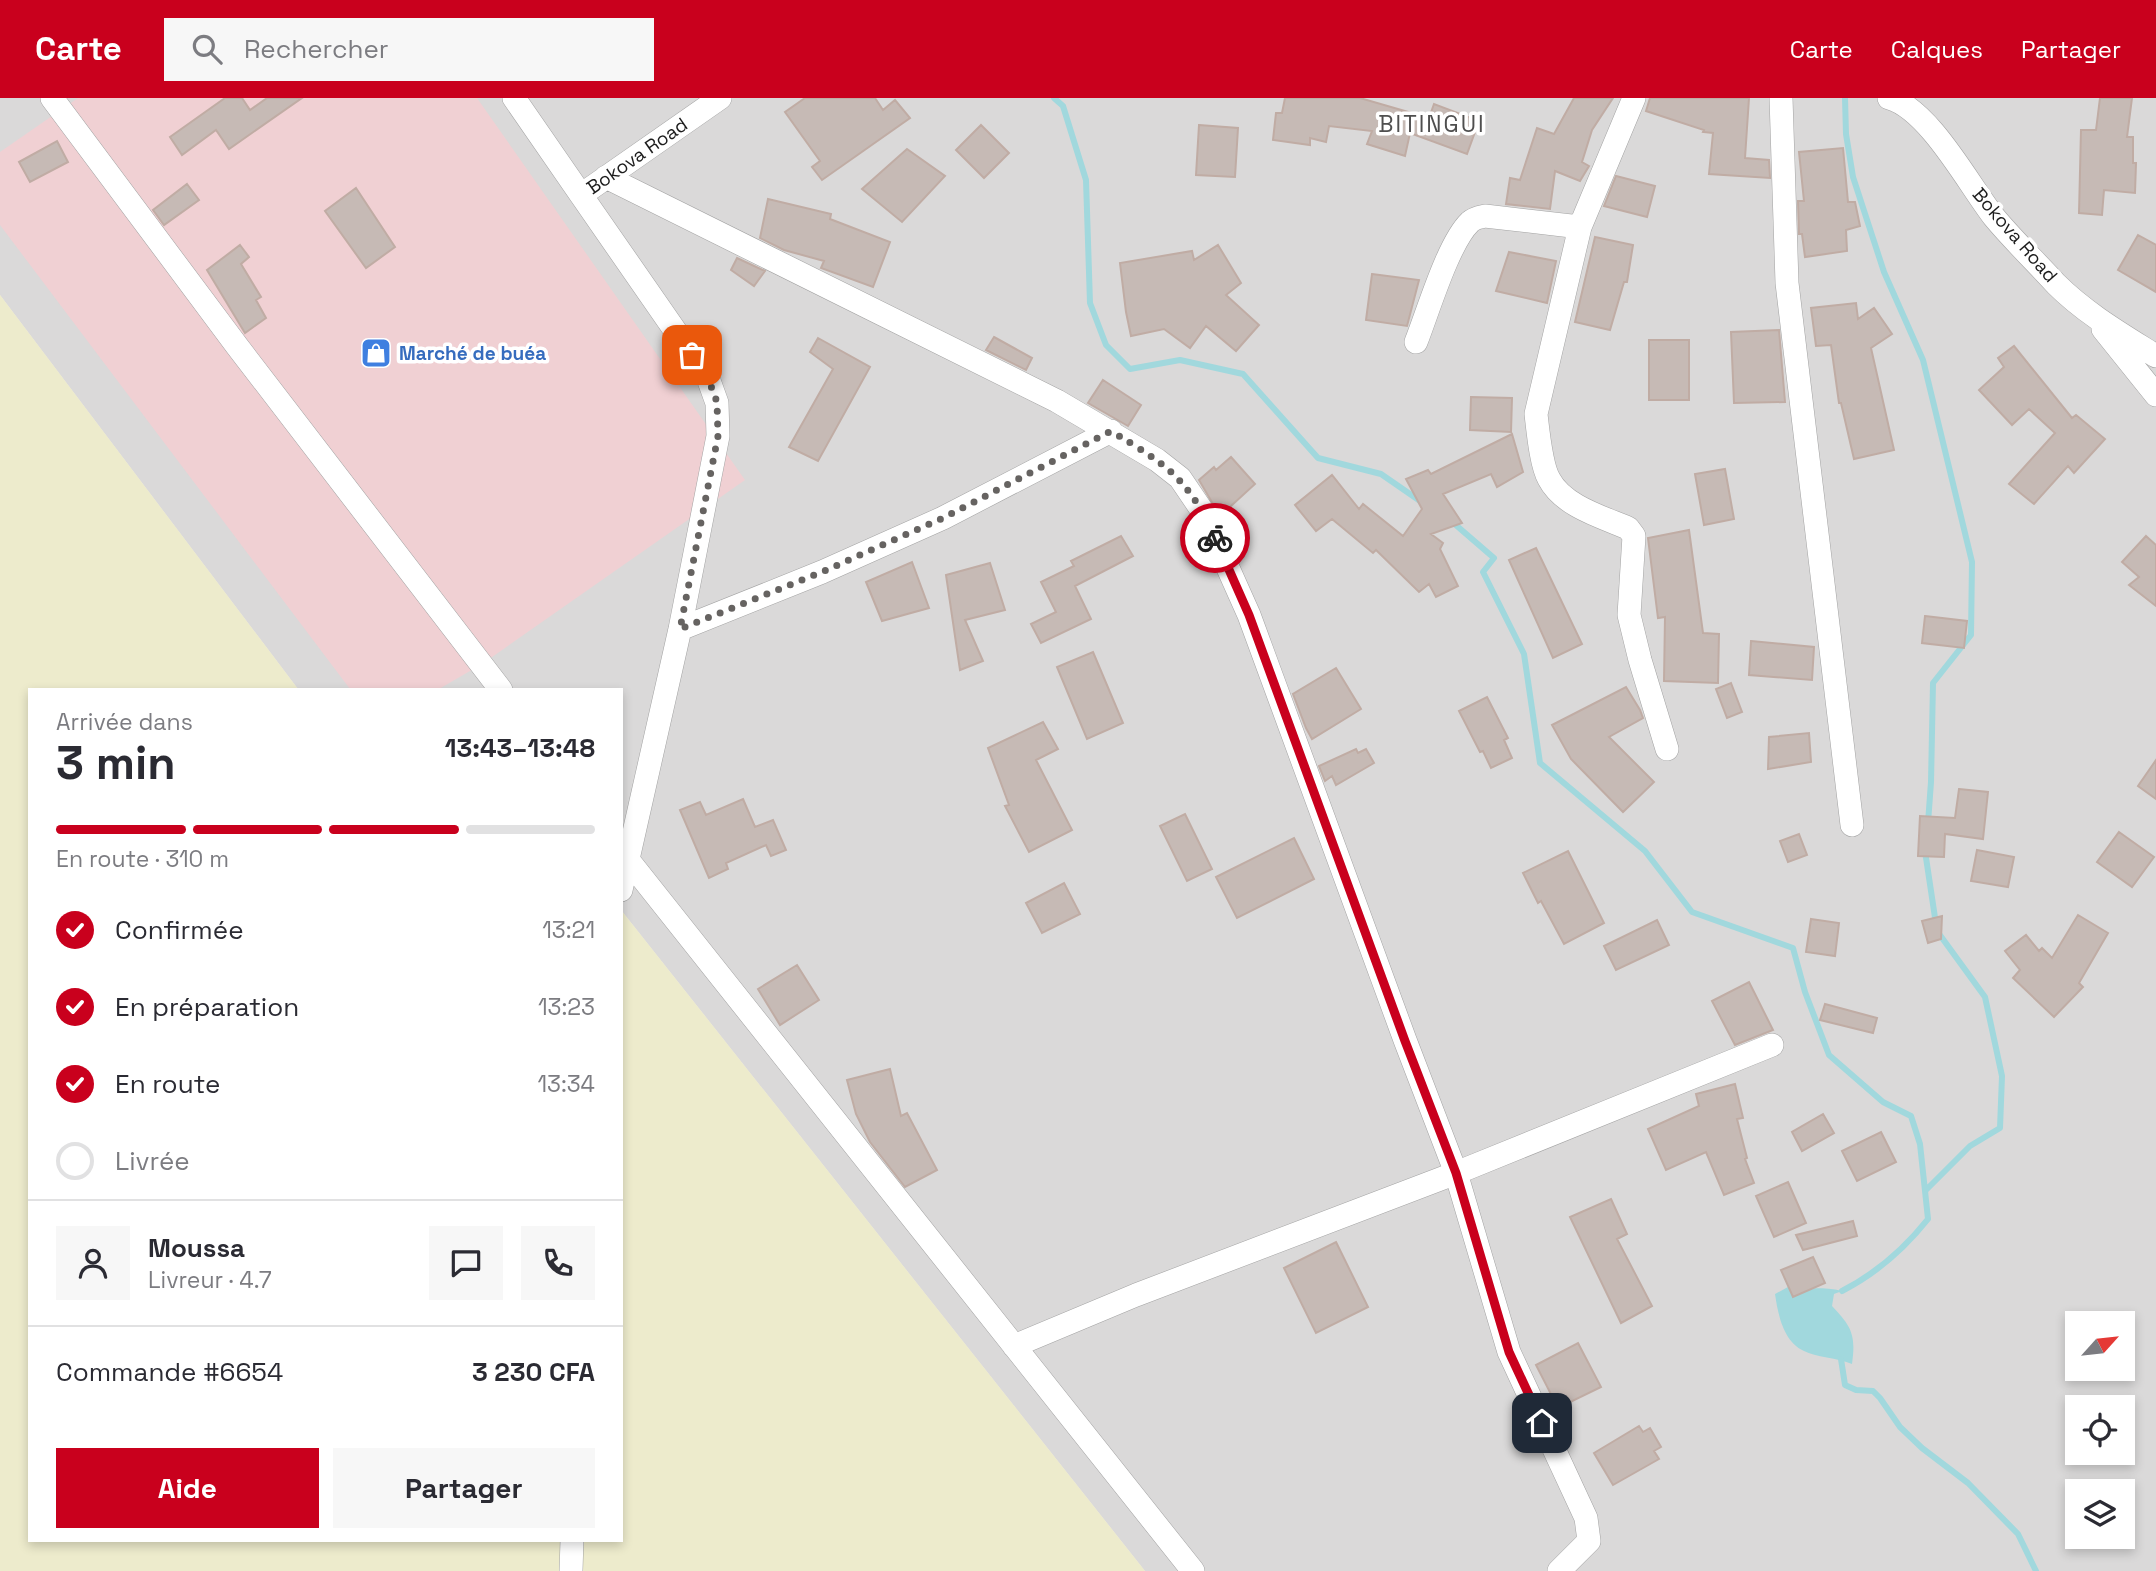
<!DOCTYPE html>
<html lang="fr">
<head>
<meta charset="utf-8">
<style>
  body { margin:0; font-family:"Space Grotesk",sans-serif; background:#f7f7f7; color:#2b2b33; height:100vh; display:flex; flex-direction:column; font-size:26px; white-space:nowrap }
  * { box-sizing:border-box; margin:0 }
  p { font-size:23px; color:#7c7c81 }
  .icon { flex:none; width:38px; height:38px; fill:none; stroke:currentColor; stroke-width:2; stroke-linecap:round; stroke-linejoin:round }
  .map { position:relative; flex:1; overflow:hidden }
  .details { position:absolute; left:28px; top:590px; width:595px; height:854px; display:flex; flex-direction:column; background:#fff; border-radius:0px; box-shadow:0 4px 10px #0003 }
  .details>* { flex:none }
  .needle { width:46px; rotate:63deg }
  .fabs { position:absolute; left:2065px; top:1213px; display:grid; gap:14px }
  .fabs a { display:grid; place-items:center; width:70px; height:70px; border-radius:0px; background:#fff; box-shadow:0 4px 10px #0003; font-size:35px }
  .pin { position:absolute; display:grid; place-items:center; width:60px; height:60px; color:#fff; margin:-30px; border-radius:14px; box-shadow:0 4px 10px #0006 }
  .courier { position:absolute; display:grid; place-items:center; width:70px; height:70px; margin:-35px; border:5px solid #c9001d; border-radius:50%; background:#fff; color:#222; box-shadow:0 2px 9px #0007 }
  .headline em { font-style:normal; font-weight:800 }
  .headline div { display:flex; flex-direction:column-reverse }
  .headline { display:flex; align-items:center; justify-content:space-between; height:119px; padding:0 28px }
  h1 { font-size:46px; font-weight:800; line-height:52px }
  .bar { display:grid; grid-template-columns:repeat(4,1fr); gap:10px 7px; align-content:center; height:84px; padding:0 28px }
  .bar i { height:9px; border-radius:5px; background:#e1e1e2 }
  .bar .on { background:#c9001d }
  .bar p { grid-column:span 4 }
  .line { display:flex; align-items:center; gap:18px; padding:0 28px; border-top:2px solid #e1e1e2 }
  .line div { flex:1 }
  .round { display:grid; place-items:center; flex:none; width:74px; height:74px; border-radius:0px; background:#f7f7f7 }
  ol { padding:0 28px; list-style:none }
  li { display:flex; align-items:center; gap:21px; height:77px }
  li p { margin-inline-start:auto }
  li .icon { padding:7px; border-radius:50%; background:#c9001d; color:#fff; stroke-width:4 }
  li:last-child { color:#7c7c81 }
  li i { width:38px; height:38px; border:4px solid #e1e1e2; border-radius:50% }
  .cta { display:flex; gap:14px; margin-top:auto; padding:14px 28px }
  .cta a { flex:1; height:80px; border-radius:0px; background:#c9001d; color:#fff; font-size:28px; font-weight:800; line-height:80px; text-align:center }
  .cta a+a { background:#f7f7f7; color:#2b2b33 }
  header { display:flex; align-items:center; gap:42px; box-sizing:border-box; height:98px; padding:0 35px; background:#c9001d; color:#fff }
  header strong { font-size:33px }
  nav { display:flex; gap:38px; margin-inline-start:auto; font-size:24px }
  .search { width:490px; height:63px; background:#f7f7f7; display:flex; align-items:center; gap:18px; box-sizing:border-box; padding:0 24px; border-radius:0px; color:#7c7c81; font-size:26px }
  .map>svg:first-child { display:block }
  .residential { fill:#dad9d9; fill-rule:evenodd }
  .commercial { fill:#f0d0d3 }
  .farmland { fill:#edebcc }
  .water { fill:#a1d8dd }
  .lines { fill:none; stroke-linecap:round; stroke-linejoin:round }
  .stream { stroke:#a1d8dd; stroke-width:6 }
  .building { fill:#c6bab5; stroke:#c0aca4; stroke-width:2 }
  .minor-casing { stroke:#a3a3a3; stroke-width:24 }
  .minor { stroke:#fff; stroke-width:23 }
  .done { stroke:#666361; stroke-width:7; stroke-dasharray:0 12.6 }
  .route { stroke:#c9001d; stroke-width:9 }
  .labels { text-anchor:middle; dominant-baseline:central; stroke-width:7; stroke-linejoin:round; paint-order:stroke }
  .street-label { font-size:19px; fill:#1c1c1c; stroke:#fff }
  .shop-label { font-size:19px; font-weight:bold; fill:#366cbe; stroke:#fff; text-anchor:start }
  .quarter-label { font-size:23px; letter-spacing:2px; fill:#4f4f4f; stroke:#fff }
</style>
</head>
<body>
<header>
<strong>Carte</strong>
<div class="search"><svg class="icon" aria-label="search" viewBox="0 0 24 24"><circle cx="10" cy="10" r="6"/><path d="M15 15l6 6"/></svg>Rechercher</div>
<nav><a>Carte</a><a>Calques</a><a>Partager</a></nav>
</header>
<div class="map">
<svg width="2156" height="1473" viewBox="0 0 2156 1473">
  <rect width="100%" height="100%" fill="#eee8e2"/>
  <path class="residential" d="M0,0H2156V1473H1145L621,812V592L298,591L0,197ZM2077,1225H2123V1270H2077ZM2077,1309H2123V1354H2077ZM2077,1393H2123V1438H2077Z"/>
  <path class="commercial" d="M78,0H477L745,382L482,566L439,591H350L0,127V54Z"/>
  <path class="farmland" d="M0,197L298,591L30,592V1442H621V812L1145,1473H0Z"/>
  <path class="water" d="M1788,1189C1807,1192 1824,1188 1842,1193L1834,1196L1832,1208C1852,1229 1856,1237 1852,1266C1838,1260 1815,1259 1804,1253C1783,1243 1778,1216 1775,1196Z"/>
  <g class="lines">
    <path class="stream" d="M1054,0L1063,8L1086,82L1090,205L1106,247L1130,271L1180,262L1243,276L1318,360L1381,376L1423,405
      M1845,0L1846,36L1853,79L1884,174L1923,262L1972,464L1971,537L1933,585L1931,684L1928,725
      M1450,422L1494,460L1483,474L1524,556L1540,665L1645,753L1692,814L1793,850L1805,894L1829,957L1883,1004L1911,1018L1920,1046L1928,1121C1905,1150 1877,1175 1842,1193
      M1925,753L1937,833L1985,899L2002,978L2000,1030L1970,1048L1926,1092
      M1841,1261L1845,1287L1856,1292L1873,1293L1880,1300L1900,1329L1922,1350L1968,1385L2018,1436L2036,1473"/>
  </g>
  <path class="building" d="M225,0H242L250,12L267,0H302L229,51L216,32L182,57L170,39Z
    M805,0H875L883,12L895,2L910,20L822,82L812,69L820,63L785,14Z
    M1285,0H1360L1429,20L1434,6L1479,23L1467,56L1410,35L1405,58L1367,46L1372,33L1329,28L1326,44L1310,40V47L1273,42L1276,15H1282Z
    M1574,0H1613L1592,32L1582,64L1589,68L1580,83L1555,73L1550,111L1506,106L1510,80L1520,82L1537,30L1554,36Z
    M1650,0H1749L1745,60L1769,62L1770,80L1709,76L1713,35L1703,34L1704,32L1646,13Z
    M2100,0H2132L2127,39H2133V65H2136L2135,95L2104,92L2102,117L2079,115L2081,32H2096Z
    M981,27L1009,55L984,80L956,52Z
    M1199,27L1238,30L1235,79L1196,77Z
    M57,43L68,64L30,84L19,64Z
    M1843,50L1848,104H1855L1860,128L1846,132L1847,153L1805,159L1802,136H1799L1798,103H1804L1799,54Z
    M907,51L945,78L902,124L862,91Z
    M1616,78L1655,88L1647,119L1604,108Z
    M187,86L199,102L164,127L153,112Z
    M356,90L395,149L366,170L325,113Z
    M768,101L831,116L830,121L890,144L873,189L821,170L824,163L784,152L760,140Z
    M2138,137L2156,147V194L2118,172Z
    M1595,139L1633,147L1627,184H1624L1610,232L1575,224Z
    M240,147L249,159L241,166L261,199L256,202L266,220L245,235L207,172Z
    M1218,147L1241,185L1226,197L1259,227L1236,253L1206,228L1190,250L1164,231L1131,238L1126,214L1120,165L1192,153L1194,162Z
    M1509,154L1556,163L1547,205L1496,193Z
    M737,160L765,173L754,188L731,172Z
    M1372,176L1419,182L1407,228L1366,222Z
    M1856,205L1858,221L1874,210L1892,236L1871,250L1894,352L1854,361L1841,305H1839L1831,247L1816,248L1811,210Z
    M1779,232L1785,304L1734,305L1731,234Z
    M994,239L1032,260L1026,272L986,252Z
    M818,240L870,269L818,363L789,349L833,271L810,254Z
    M1649,242H1689V302H1649Z
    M2014,248L2072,320L2076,317L2105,341L2074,375L2068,368L2034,406L2009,386L2055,335L2029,311L2012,327L1979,292L2004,269L1998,260Z
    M1103,282L1141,307L1128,328L1088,305Z
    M1471,299L1512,300L1511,334L1470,332Z
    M1512,336L1523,374L1497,389L1491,376L1443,396L1462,425L1431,436L1443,445L1440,451L1458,488L1436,499L1429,486L1419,494L1376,452L1373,455L1332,421L1316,433L1295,407L1332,377L1359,411L1363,406L1403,438L1422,411L1406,381L1428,372L1431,376Z
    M1231,359L1255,386L1220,418L1199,382L1214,369L1216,372Z
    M1725,371L1734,421L1704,427L1695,376Z
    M1689,432L1703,535L1719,536L1718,585L1664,583L1665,519L1658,520L1648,440Z
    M1121,438L1133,458L1075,488L1091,521L1041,545L1031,526L1056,514L1041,484L1074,468L1071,463Z
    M2146,438L2156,447V508L2129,487L2139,479L2122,464Z
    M1536,450L1582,546L1553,560L1509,462Z
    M912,464L929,510L882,523L866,484Z
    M990,465L1005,512L965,522L983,563L960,572L946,477Z
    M1925,518L1967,523L1964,550L1922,545Z
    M1751,543L1814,549L1812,582L1749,577Z
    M1093,554L1123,625L1087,641L1057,569Z
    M1336,570L1361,611L1312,641L1306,630L1293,596Z
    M1731,585L1742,614L1727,620L1716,591Z
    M1626,589L1640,612L1643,620L1609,639L1654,684L1623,714L1571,661L1552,627Z
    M1487,599L1508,640L1504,642L1512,660L1491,670L1483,653L1480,654L1459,613Z
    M1043,624L1058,651L1036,662L1072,732L1029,754L1005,708L1009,707L988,650Z
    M1809,635L1811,664L1768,671L1769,639Z
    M1356,651L1358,655L1366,651L1374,665L1336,687L1332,678L1325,683L1319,668Z
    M2156,662V701L2138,688Z
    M1959,691L1988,694L1983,741L1945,736L1944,759L1918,758L1920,718L1955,720Z
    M743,701L755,729L773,722L786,752L771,758L766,747L726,765L728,771L709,780L680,712L700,704L706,717Z
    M1185,716L1212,771L1187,783L1160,728Z
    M2119,734L2154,759L2132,789L2097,764Z
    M1799,736L1807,757L1788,764L1780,743Z
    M1294,740L1314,781L1237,820L1216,779Z
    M1977,752L2014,759L2008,789L1971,783Z
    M1568,753L1604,825L1564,846L1541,803L1538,805L1523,775Z
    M1064,785L1080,816L1042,835L1026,805Z
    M2078,817L2108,835L2079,885L2083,889L2054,919L2013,880L2020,872L2005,853L2026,837L2039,853L2042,850L2052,860Z
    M1942,818L1941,841L1928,845L1922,823Z
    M1811,821L1839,825L1835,858L1806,854Z
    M1657,822L1669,847L1616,872L1604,848Z
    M797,867L819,902L780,927L758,891Z
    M1749,884L1773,932L1735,947L1712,903Z
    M1825,906L1877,920L1873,935L1820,922Z
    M890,971L901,1018L907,1015L937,1072L905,1089L870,1044L856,1016L847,982Z
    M1735,986L1743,1020L1737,1021L1747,1060L1745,1061L1754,1085L1724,1097L1706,1054L1666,1072L1648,1031L1699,1008L1696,996Z
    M1823,1016L1834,1035L1802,1053L1792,1034Z
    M1881,1034L1896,1064L1857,1083L1842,1053Z
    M1788,1084L1806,1125L1774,1139L1756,1098Z
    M1611,1101L1627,1136L1617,1141L1652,1208L1621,1225L1570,1119Z
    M1853,1123L1857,1138L1803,1152L1796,1137Z
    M1336,1144L1368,1209L1316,1235L1284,1170Z
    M1813,1159L1825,1185L1793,1199L1781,1172Z
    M1578,1245L1601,1289L1558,1310L1536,1267Z
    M1639,1328L1643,1334L1650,1330L1661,1349L1654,1353L1659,1361L1613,1387L1594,1355Z"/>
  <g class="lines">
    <g class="minor-casing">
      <path id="minor" d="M52,0L237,248L501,592
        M514,0L581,97L720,0
        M1634,0L1580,129L1536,316C1538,333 1541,367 1549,381C1563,408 1602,419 1628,430L1634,438L1629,517L1640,562L1667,651
        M1781,0L1787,185L1852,727
        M1889,0C1929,11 1969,87 1994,119C2013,142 2036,164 2056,186C2085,215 2121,236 2156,258
        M606,79L1057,303L1157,362L1180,380L1203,414L1249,517L1405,942L1456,1075L1136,1197L1014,1248
        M581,97L708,280L717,305L718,338L680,531L621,792
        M2103,231L2156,297
        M1416,244C1428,214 1448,145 1470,124C1474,120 1480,119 1485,118L1580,129
        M680,531L822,474L943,420L1111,333
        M621,753L1193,1473
        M571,1473L572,1442
        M1559,1473L1589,1443L1586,1420L1509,1254L1456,1075L1772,947"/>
    </g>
    <use href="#minor" class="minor"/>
  </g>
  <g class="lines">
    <path class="done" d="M692,257L708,280L717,304L718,338L680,531L822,474L943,420L1111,333C1165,366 1188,379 1215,440"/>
    <path class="route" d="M1215,440L1249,517L1405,943L1456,1075L1509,1254L1542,1325"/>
  </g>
  <defs>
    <g id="shop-square" transform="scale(1.575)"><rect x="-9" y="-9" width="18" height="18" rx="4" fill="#3f7fe0" stroke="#fff"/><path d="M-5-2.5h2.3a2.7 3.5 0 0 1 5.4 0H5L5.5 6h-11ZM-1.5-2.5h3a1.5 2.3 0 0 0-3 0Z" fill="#fff"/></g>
  </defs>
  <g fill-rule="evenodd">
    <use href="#shop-square" x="376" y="255"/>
  </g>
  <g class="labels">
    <g class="street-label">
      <text transform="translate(637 58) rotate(-35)">Bokova Road</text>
      <text transform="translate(2015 137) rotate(49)">Bokova Road</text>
    </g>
    <g class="shop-label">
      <text x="399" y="255">Marché de buéa</text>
    </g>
    <g class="quarter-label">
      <text x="1432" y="26">BITINGUI</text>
    </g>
  </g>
</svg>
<div class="fabs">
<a><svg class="needle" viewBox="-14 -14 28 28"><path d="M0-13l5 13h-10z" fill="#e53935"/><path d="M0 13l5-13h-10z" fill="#7c7c81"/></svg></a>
<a><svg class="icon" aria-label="locate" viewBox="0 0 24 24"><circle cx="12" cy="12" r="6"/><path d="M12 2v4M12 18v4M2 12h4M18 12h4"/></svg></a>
<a><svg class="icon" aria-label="layers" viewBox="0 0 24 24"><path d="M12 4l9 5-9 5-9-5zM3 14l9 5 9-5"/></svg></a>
</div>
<div class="pin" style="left:692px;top:257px;background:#ea580c"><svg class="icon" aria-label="bag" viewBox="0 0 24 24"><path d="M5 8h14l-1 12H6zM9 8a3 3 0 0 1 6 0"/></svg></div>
<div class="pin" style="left:1542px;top:1325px;background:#1f2937"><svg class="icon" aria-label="home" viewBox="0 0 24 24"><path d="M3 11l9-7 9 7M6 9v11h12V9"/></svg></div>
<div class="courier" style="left:1215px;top:440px"><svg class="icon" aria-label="bike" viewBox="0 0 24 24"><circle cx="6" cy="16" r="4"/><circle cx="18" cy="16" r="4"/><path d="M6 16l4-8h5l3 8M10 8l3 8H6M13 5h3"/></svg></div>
<section class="details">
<div class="headline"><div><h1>3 min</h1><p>Arrivée dans</p></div><em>13:43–13:48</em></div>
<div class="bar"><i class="on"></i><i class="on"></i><i class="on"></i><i></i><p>En route · 310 m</p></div>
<ol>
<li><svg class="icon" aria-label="check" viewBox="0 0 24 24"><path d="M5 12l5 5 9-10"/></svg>Confirmée<p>13:21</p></li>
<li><svg class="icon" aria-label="check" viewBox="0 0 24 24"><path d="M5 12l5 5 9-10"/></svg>En préparation<p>13:23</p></li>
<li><svg class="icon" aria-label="check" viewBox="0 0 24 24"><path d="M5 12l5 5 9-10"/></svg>En route<p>13:34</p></li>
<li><i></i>Livrée</li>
</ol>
<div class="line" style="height:126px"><a class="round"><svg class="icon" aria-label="person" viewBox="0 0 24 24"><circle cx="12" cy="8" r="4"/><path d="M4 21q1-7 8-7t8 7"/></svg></a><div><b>Moussa</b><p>Livreur · 4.7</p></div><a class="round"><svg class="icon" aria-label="chat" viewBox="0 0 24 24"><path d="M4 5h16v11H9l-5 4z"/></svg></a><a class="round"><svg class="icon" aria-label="phone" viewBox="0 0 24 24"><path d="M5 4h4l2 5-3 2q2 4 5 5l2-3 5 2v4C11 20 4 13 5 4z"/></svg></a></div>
<div class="line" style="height:91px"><div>Commande #6654</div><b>3 230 CFA</b></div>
<div class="cta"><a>Aide</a><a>Partager</a></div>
</section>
</div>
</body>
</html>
